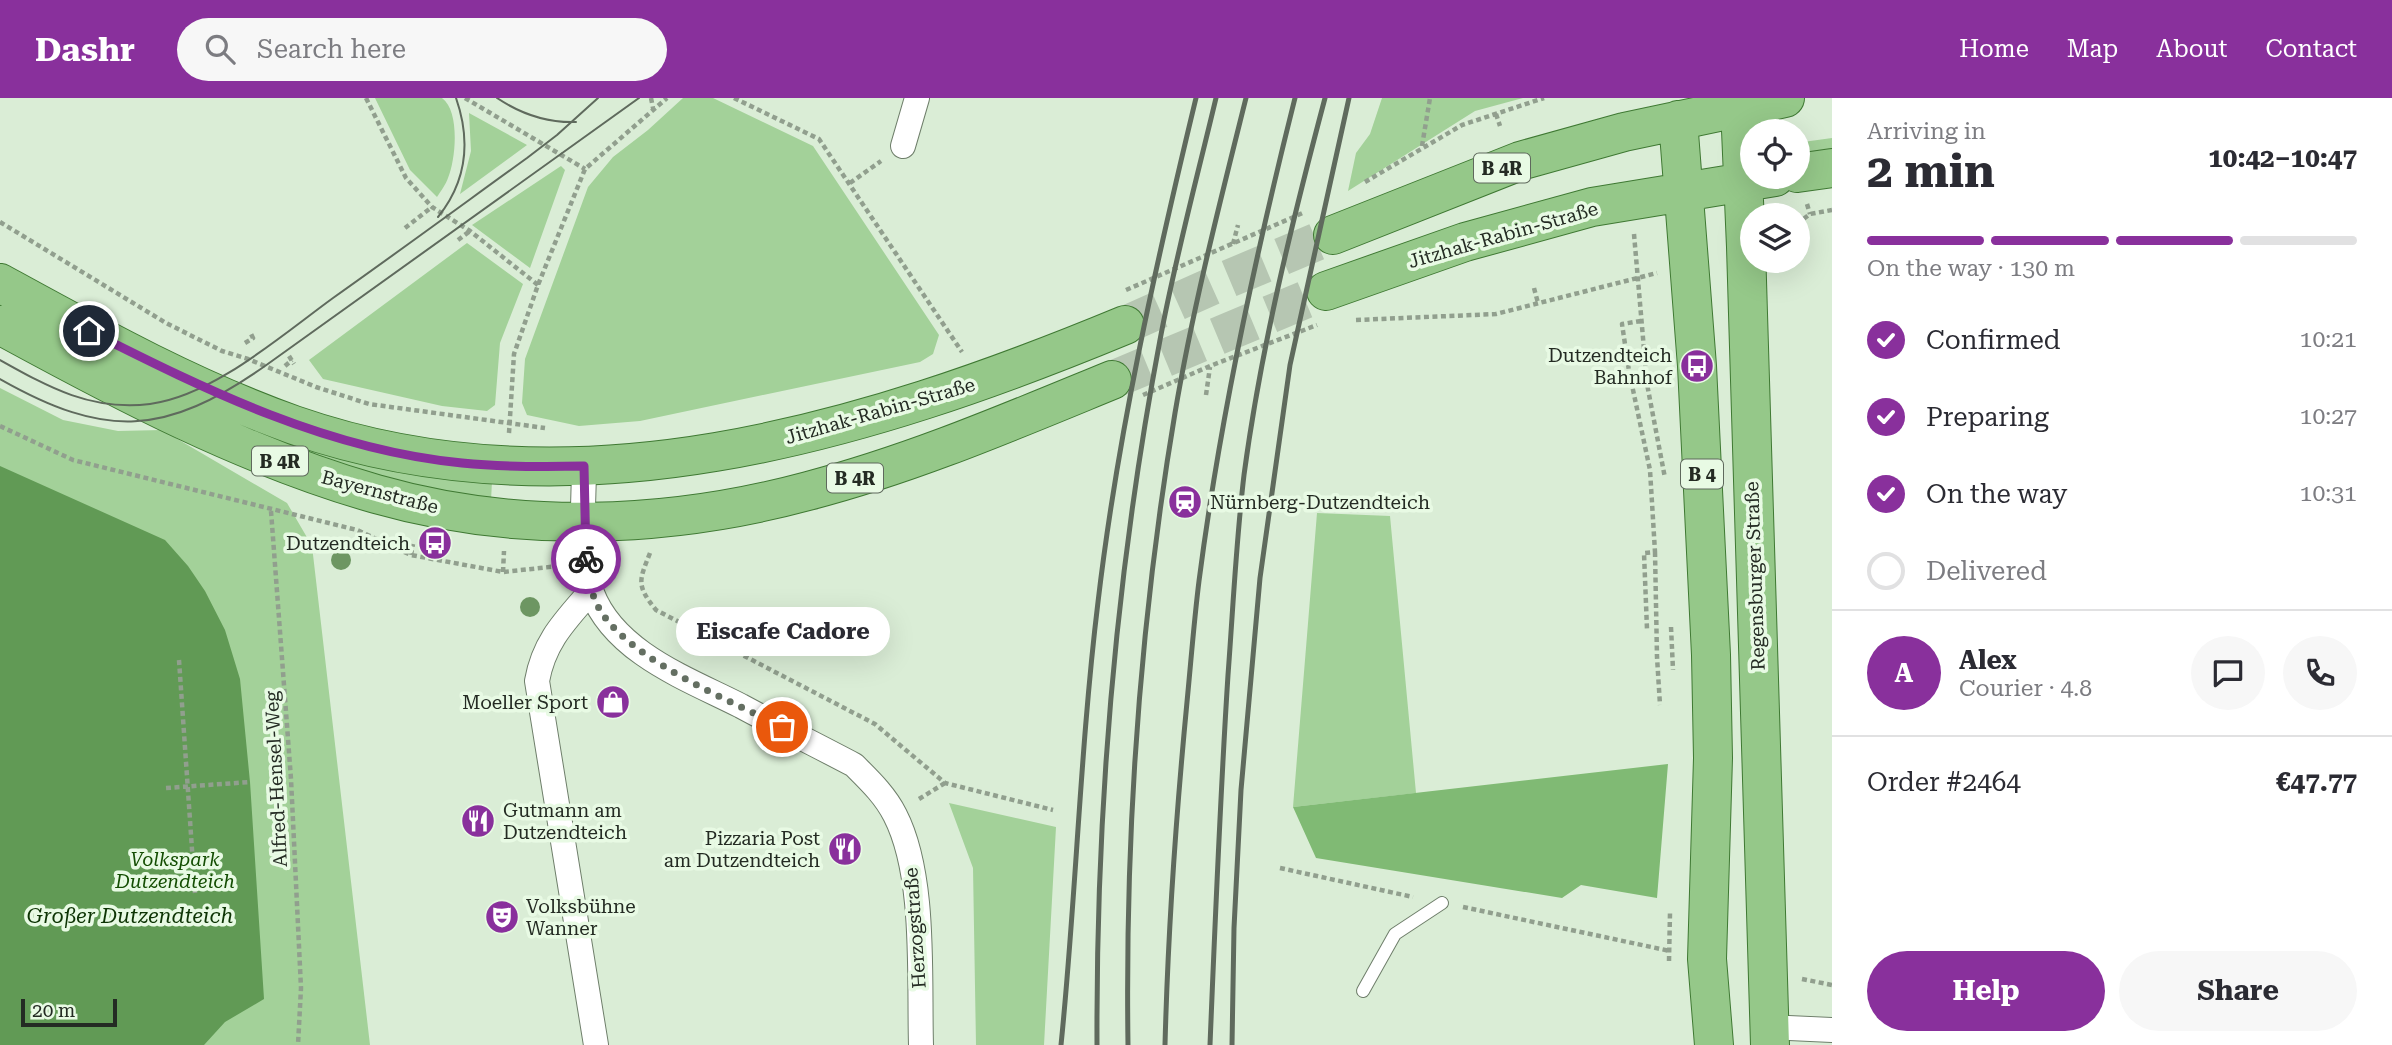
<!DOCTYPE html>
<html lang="en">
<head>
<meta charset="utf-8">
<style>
  body { margin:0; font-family:"Roboto Serif",serif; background:#f7f7f7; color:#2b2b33; height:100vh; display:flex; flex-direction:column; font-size:26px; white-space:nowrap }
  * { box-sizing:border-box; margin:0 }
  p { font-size:23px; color:#7c7c81 }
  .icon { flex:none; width:38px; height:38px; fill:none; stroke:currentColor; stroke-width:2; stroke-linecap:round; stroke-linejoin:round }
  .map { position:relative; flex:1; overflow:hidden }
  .drawer { display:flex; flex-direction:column; background:#fff; width:560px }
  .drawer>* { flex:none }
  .fabs { position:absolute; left:1740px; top:21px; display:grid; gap:14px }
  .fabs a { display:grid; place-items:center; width:70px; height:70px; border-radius:50%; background:#fff; box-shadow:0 7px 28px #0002; font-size:35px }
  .scale { position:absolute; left:21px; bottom:18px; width:96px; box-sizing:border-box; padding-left:7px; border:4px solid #242b23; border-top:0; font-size:19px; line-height:24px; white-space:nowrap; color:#242b23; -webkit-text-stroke:5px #e8fae4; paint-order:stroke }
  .pin { position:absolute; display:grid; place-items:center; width:60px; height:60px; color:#fff; margin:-30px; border:4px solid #fff; border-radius:50%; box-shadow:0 2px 7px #0007 }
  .courier { position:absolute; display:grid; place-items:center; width:70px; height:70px; margin:-35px; border:5px solid #89309c; border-radius:50%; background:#fff; color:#222; box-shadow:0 2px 9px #0007 }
  .bubble { position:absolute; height:49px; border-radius:24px; background:#fff; box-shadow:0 7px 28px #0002; font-size:23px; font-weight:700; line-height:49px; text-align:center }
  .summary em { font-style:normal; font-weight:700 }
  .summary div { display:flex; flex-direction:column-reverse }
  .summary { display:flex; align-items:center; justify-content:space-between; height:119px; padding:0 35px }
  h1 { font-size:46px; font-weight:700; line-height:52px }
  .bar { display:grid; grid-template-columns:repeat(4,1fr); gap:10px 7px; align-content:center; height:84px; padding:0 35px }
  .bar i { height:9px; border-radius:5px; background:#e1e1e2 }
  .bar .selected { background:#89309c }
  .bar p { grid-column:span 4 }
  .line { display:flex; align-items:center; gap:18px; padding:0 35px; border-top:2px solid #e1e1e2 }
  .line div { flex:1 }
  .round { display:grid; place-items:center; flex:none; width:74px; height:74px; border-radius:37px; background:#f7f7f7 }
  ol { padding:0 35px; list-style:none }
  li { display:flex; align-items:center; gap:21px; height:77px }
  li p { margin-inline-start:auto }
  li .icon { padding:7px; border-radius:50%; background:#89309c; color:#fff; stroke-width:4 }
  li:last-child { color:#7c7c81 }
  li i { width:38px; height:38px; border:4px solid #e1e1e2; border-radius:50% }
  .button { display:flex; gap:14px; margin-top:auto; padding:14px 35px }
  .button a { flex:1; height:80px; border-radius:42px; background:#89309c; color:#fff; font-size:28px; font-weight:700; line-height:80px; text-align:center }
  .button a+a { background:#f7f7f7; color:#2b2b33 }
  header { display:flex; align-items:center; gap:42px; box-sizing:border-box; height:98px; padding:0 35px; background:#89309c; color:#fff }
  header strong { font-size:33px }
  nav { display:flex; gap:38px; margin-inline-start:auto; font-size:24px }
  .search { width:490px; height:63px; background:#f7f7f7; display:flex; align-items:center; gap:18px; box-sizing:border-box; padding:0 24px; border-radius:38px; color:#7c7c81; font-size:26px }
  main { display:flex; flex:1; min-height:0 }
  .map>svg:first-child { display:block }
  .green { fill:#a3d199 }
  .forest { fill:#80ba74 }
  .water { fill:#619a55 }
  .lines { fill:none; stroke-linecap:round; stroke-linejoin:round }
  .primary-tunnel { stroke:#b6c6b2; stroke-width:38; stroke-dasharray:38 19; stroke-linecap:butt }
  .lane-casing { stroke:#6e7e6a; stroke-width:14 }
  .street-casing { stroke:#6e7e6a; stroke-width:26 }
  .primary-casing { stroke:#3f7933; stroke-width:40 }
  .path { stroke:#919f8e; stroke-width:4.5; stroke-dasharray:5 3.5; stroke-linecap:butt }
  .lane { stroke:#fff; stroke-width:12 }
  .street { stroke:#fff; stroke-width:24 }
  .primary { stroke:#95c889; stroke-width:38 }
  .tram { stroke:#5f6a5d; stroke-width:2 }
  .rail { stroke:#5f6a5d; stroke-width:5 }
  .tree { fill:#6d9662 }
  .done { stroke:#646f62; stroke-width:7; stroke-dasharray:0 12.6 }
  .route { stroke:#89309c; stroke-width:9 }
  .labels { text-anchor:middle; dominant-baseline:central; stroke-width:7; stroke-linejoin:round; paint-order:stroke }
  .shield { fill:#e8fae4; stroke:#5f695d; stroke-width:2 }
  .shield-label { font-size:18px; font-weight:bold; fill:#242b23 }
  .street-label { font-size:19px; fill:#242b23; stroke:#e8fae4 }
  .poi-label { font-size:19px; fill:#242b23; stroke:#e8fae4; text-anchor:end }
  .park-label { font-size:19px; font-style:italic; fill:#144e03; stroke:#e8fae4 }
  .water-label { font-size:21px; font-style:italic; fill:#0d3404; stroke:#e8fae4 }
</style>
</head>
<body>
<header>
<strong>Dashr</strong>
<div class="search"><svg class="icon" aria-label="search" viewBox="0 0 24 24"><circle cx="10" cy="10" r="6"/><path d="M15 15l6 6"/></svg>Search here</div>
<nav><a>Home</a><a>Map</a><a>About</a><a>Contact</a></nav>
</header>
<main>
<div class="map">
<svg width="1832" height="947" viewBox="0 0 1832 947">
  <rect width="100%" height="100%" fill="#daedd6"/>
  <path class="green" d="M375,0H442C460,13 456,61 448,80C446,86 441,93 437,99L410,72Z
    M683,0H713L813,48L939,237L933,256L920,264L640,323L579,328L527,317L522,305L525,261L588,89L613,59L648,32Z
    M1382,0H1523L1475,13L1348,93L1356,55L1370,36Z
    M469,15L527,47L460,96L471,53Z
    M1832,40V53L1805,56L1803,44Z
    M561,68L565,72L530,170L472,127Z
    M467,145L523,186L500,245L495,307L487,313L442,308L323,281L309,262Z
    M0,290L63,322L118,333L162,332L287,405L312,448L370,947H0Z
    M208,309L492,383L491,403L453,399L276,348Z
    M1317,415L1390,418L1416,695L1293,709Z
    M949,705L1056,729L1044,947H976L973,770Z"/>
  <path class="forest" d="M1668,666L1657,800L1581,787L1562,800L1316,760L1293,709Z"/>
  <path class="water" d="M0,368L165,442L188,468L205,493L225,532L240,581L250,684L264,901L225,924L204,947H0Z"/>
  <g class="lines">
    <path class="primary-tunnel" d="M1125,227L1228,181L1333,137
      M1112,282L1326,193"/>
    <g class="lane-casing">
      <path id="lane" d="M1363,893L1395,836L1442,805"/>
    </g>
    <g class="street-casing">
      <path id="street" d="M903,48L917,0
        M584,368C584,408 578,456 592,495C615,555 688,581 741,608C778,628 816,647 854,667C869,682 885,697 895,717C926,777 919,879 921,947
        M591,493C566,522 544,543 537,583L596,947
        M1769,929L1832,932"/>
    </g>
    <g class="primary-casing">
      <path id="primary" d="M1740,9L1746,149L1770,947
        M1678,22L1697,268L1711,557L1713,660L1707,861L1714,947
        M1797,75L1832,70
        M1333,137L1520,63L1624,34L1785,0
        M0,185C95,237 192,291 294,327C573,424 864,335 1125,227
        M1326,193L1465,144L1592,109L1775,79
        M0,227C121,293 243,358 376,396C516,436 667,431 808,393C912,366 1012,323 1112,282"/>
    </g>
    <path class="path" d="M366,0L406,80L432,109L470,133L538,187
      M465,0L585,71
      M651,0L653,10
      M734,0L819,41L962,254
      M1496,16L1500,28
      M1422,48L1430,0
      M1365,84L1462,27L1544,0
      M850,85L881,63
      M1807,106L1810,116
      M0,124L166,225L222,253L248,261L316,289L369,306L545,330
      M1797,126L1810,116L1832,112
      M405,130L432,109
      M1634,136L1647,286L1665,380
      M458,142L470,133
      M1233,146L1238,127
      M1534,190L1538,205
      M1126,192L1305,114
      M1356,222L1496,216L1657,175
      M1641,223L1622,226L1629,273L1650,372L1655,454L1644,455L1647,531
      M245,245L253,240L251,236
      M289,258L294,266
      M285,268L292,262
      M1143,297L1210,268L1317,227
      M1206,297L1210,269
      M0,328L73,362L357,432L411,457L503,474L559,468
      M509,335L514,256L538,187L585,71L667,0
      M271,413L291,681L301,890L298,947
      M1655,454L1657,559L1660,607
      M650,455C639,483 636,487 656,512L875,626L945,685L1053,712
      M411,457L413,446
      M503,474L504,453
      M1671,529L1673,572
      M179,562L195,795
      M166,690L250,684
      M919,701L945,685
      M1280,770L1413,799
      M1463,809L1670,853
      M1669,863L1670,815
      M1802,881L1832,887"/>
    <use href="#lane" class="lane"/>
    <use href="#street" class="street"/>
    <use href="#primary" class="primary"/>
    <path class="tram" d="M497,0C521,16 547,25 576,24
      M438,119C467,83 471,43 456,0
      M0,262C50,290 91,313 150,306C213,298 282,237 333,200C398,154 462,107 527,60L557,37L598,0
      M0,281C106,341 165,338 265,268L639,0"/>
    <path class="rail" d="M1061,947C1076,800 1080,651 1098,504C1118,334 1156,166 1196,0
      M1097,947C1096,711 1116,474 1160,242C1175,161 1197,80 1216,0
      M1128,947C1125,736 1140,523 1175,315C1193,209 1220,104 1246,0
      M1165,947C1168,832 1176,718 1187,604C1191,563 1194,523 1199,483C1220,320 1255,159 1295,0
      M1210,947C1215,824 1220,701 1228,577C1233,511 1236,444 1244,377C1261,250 1292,124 1325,0
      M1232,947L1234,830L1241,692L1260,480L1290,267L1349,0"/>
  </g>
  <g class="tree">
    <circle cx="341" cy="462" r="10"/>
    <circle cx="530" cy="509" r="10"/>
  </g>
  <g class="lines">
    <path class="done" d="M586,461C588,481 592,502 604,518C638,565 729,602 782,629"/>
    <path class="route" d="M89,233C208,293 328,352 462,365C503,369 543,369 584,368L586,461"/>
  </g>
  <defs>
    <g id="bus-disc" transform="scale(1.75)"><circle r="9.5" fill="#89309c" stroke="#e8fae4"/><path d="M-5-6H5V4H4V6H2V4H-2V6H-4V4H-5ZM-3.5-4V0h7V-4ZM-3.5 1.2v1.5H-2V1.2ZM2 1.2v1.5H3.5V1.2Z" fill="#fff"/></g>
    <g id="station-disc" transform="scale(1.75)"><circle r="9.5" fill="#89309c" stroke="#e8fae4"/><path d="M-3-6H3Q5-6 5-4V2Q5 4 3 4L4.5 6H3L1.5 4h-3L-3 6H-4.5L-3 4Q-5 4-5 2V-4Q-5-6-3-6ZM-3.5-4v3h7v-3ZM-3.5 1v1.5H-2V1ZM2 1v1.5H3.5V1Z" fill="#fff"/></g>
    <g id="shop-disc" transform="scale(1.75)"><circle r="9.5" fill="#89309c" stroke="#e8fae4"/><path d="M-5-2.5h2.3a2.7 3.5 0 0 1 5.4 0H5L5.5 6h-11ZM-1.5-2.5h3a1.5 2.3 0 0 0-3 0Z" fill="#fff"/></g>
    <g id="restaurant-disc" transform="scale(1.75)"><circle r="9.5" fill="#89309c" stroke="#e8fae4"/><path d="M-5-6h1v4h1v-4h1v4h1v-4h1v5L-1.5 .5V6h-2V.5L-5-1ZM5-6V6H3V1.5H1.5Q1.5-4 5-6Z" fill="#fff"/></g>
    <g id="theatre-disc" transform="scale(1.75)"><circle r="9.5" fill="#89309c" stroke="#e8fae4"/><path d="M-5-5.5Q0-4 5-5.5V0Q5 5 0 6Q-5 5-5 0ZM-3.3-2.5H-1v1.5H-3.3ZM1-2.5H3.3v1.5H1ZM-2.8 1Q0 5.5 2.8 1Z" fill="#fff"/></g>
  </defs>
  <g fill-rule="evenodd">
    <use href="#bus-disc" x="1697" y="268"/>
    <use href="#station-disc" x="1185" y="404"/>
    <use href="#bus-disc" x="435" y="445"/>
    <use href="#shop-disc" x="613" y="604"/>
    <use href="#restaurant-disc" x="478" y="723"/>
    <use href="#restaurant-disc" x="845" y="751"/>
    <use href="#theatre-disc" x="502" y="819"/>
  </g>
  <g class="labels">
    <g class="shield">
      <rect x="1474" y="55.5" width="56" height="29" rx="5"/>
      <rect x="252" y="348.5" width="56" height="29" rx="5"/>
      <rect x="1681" y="361.5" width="42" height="29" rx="5"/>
      <rect x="827" y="365.5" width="56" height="29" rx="5"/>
    </g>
    <g class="shield-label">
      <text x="1502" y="70">B 4R</text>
      <text x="280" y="363">B 4R</text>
      <text x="1702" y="376">B 4</text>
      <text x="855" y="380">B 4R</text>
    </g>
    <g class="street-label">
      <text transform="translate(1503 137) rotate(-16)">Jitzhak-Rabin-Straße</text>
      <text transform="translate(880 313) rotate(-16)">Jitzhak-Rabin-Straße</text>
      <text transform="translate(380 394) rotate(15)">Bayernstraße</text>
      <text transform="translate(1755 478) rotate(-92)">Regensburger Straße</text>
      <text transform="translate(276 681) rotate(-93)">Alfred-Hensel-Weg</text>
      <text transform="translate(915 830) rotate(-94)">Herzogstraße</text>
    </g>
    <g class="poi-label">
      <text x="1672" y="257">Dutzendteich<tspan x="1672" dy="22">Bahnhof</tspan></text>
      <text x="1210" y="404" text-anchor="start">Nürnberg-Dutzendteich</text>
      <text x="410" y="445">Dutzendteich</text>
      <text x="588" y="604">Moeller Sport</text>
      <text x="503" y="712" text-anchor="start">Gutmann am<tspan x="503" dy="22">Dutzendteich</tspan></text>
      <text x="820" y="740">Pizzaria Post<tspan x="820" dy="22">am Dutzendteich</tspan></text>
      <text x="526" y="808" text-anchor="start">Volksbühne<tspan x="526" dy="22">Wanner</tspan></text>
    </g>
    <g class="park-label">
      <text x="175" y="761">Volkspark<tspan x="175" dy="22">Dutzendteich</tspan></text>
    </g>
    <g class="water-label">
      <text x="130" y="818">Großer Dutzendteich</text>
    </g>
  </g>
</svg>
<div class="fabs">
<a><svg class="icon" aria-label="locate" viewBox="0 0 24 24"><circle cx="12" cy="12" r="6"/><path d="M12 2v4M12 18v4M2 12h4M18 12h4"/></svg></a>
<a><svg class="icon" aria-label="layers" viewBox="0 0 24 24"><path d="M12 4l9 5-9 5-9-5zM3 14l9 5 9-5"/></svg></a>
</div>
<div class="scale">20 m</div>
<div class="pin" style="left:782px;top:629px;background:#ea580c"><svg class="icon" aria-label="bag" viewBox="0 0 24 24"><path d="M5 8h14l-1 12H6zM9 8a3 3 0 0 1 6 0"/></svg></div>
<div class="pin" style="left:89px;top:233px;background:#1f2937"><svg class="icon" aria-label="home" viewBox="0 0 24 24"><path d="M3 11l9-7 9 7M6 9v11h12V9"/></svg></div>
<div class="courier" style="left:586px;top:461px"><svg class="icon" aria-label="bike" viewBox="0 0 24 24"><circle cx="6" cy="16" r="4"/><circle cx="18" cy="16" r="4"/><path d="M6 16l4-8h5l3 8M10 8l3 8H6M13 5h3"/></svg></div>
<div class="bubble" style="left:676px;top:509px;width:214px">Eiscafe Cadore</div>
</div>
<section class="drawer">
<div class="summary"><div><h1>2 min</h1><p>Arriving in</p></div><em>10:42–10:47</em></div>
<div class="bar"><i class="selected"></i><i class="selected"></i><i class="selected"></i><i></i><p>On the way · 130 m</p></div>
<ol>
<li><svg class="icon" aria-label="check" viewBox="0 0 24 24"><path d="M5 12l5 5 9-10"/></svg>Confirmed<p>10:21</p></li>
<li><svg class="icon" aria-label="check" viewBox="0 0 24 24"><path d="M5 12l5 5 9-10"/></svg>Preparing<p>10:27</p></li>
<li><svg class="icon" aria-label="check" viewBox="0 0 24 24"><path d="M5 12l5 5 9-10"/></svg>On the way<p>10:31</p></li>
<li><i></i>Delivered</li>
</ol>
<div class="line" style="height:126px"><b class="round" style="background:#89309c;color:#fff">A</b><div><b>Alex</b><p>Courier · 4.8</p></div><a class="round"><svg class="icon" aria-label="chat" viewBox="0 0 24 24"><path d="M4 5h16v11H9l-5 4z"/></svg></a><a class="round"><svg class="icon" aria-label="phone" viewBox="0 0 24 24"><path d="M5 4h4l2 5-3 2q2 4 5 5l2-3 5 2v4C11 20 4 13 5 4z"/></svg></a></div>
<div class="line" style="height:91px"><div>Order #2464</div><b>€47.77</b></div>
<div class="button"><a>Help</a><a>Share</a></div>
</section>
</main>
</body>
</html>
